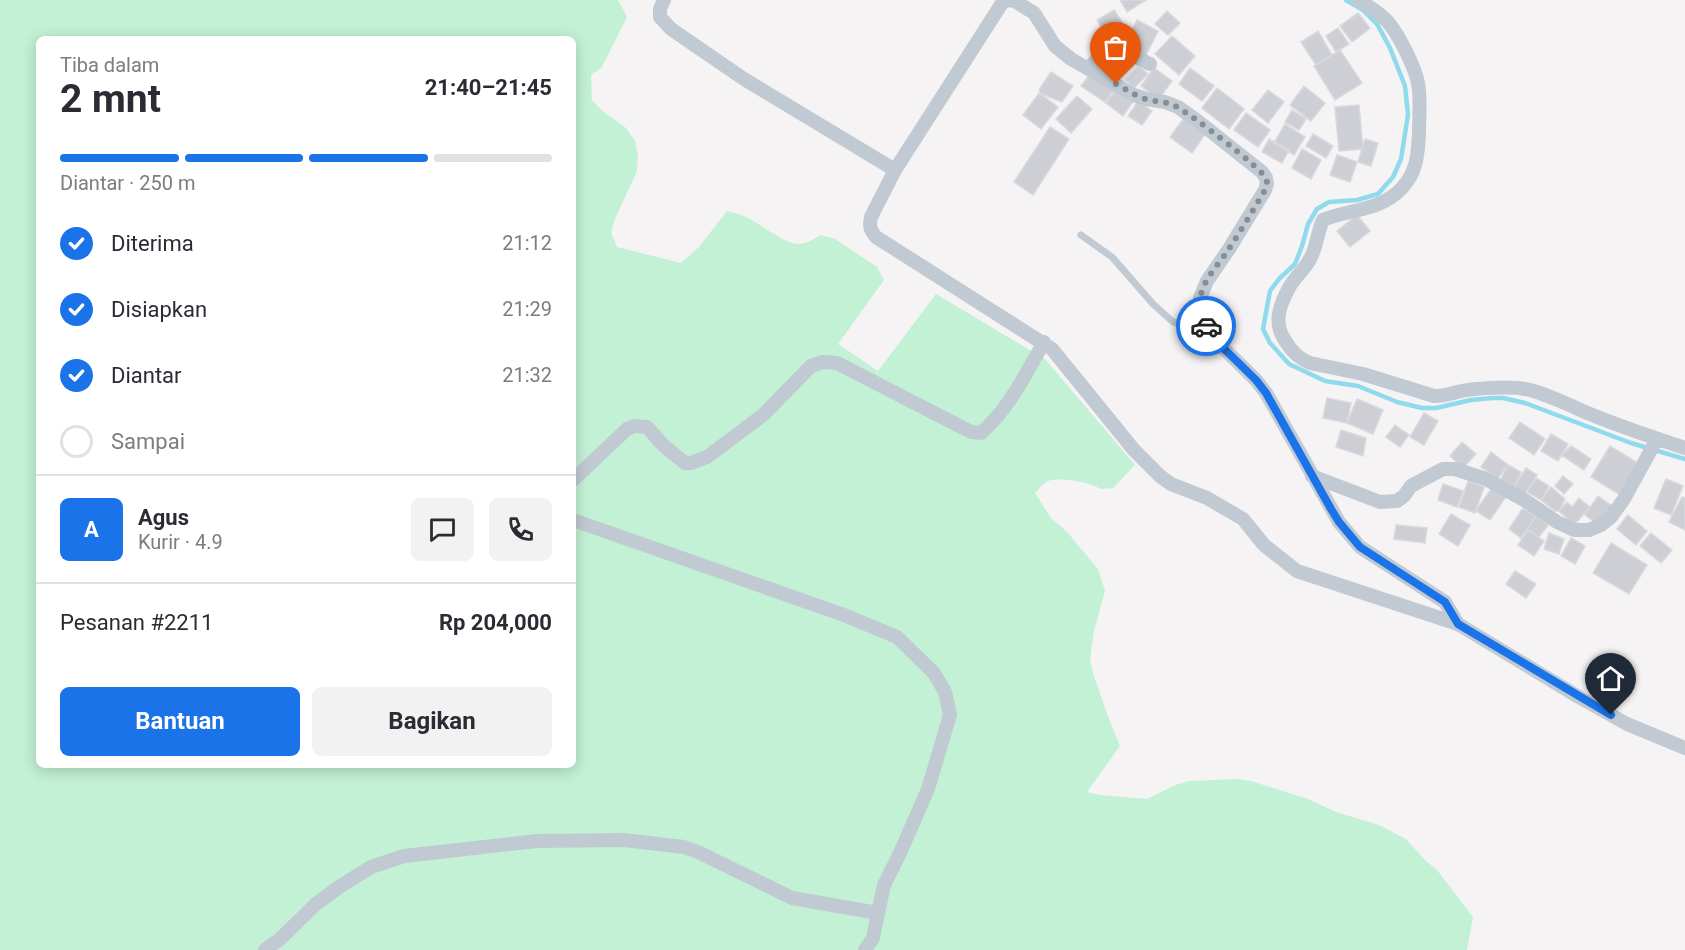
<!DOCTYPE html>
<html lang="id">
<head>
<meta charset="utf-8">
<style>
  body { margin:0; font-family:Roboto,sans-serif; background:#f2f2f3; color:#2b2b33; height:100vh; display:flex; flex-direction:column; font-size:22px; white-space:nowrap }
  * { box-sizing:border-box; margin:0 }
  p { font-size:20px; color:#7c7c81 }
  .icon { flex:none; width:33px; height:33px; fill:none; stroke:currentColor; stroke-width:2; stroke-linecap:round; stroke-linejoin:round }
  .map { position:relative; flex:1; overflow:hidden }
  .panel { position:absolute; left:36px; top:36px; width:540px; height:732px; display:flex; flex-direction:column; background:#fff; border-radius:9px; box-shadow:0 3px 15px #0003 }
  .panel>* { flex:none }
  .pin { position:absolute; display:grid; place-items:center; width:51px; height:51px; color:#fff; margin:-62px -26px; border-radius:50% 50% 50% 0; rotate:-45deg; box-shadow:0 0 6px #0007 }
  .pin .icon { rotate:45deg }
  .courier { position:absolute; display:grid; place-items:center; width:60px; height:60px; margin:-30px; border:4px solid #1a73e8; border-radius:50%; background:#fff; color:#222; box-shadow:0 2px 8px #0007 }
  .summary em { font-style:normal; font-weight:700 }
  .summary div { display:flex; flex-direction:column-reverse }
  .summary { display:flex; align-items:center; justify-content:space-between; height:102px; padding:0 24px }
  h1 { font-size:39px; font-weight:700; line-height:45px }
  .bar { display:grid; grid-template-columns:repeat(4,1fr); gap:9px 6px; align-content:center; height:72px; padding:0 24px }
  .bar i { height:8px; border-radius:4px; background:#e1e1e2 }
  .bar .current { background:#1a73e8 }
  .bar p { grid-column:span 4 }
  .line { display:flex; align-items:center; gap:15px; padding:0 24px; border-top:2px solid #e1e1e2 }
  .line div { flex:1 }
  .round { display:grid; place-items:center; flex:none; width:63px; height:63px; border-radius:9px; background:#f2f2f3 }
  ol { padding:0 24px; list-style:none }
  li { display:flex; align-items:center; gap:18px; height:66px }
  li p { margin-inline-start:auto }
  li .icon { padding:6px; border-radius:50%; background:#1a73e8; color:#fff; stroke-width:4 }
  li:last-child { color:#7c7c81 }
  li i { width:33px; height:33px; border:3px solid #e1e1e2; border-radius:50% }
  .primary-button { display:flex; gap:12px; margin-top:auto; padding:12px 24px }
  .primary-button a { flex:1; height:69px; border-radius:9px; background:#1a73e8; color:#fff; font-size:24px; font-weight:700; line-height:69px; text-align:center }
  .primary-button a+a { background:#f2f2f3; color:#2b2b33 }
  .map>svg:first-child { display:block }
  .green { fill:#c3f1d5; fill-rule:evenodd }
  .lines { fill:none; stroke-linecap:round; stroke-linejoin:round }
  .stream { stroke:#90daee; stroke-width:4.5 }
  .building { fill:#cdcfd5; stroke:#d7d9de; stroke-width:1.5 }
  .lane { stroke:#c1cad2; stroke-width:7 }
  .street { stroke:#c1cad2; stroke-width:14 }
  .done { stroke:#868d94; stroke-width:6; stroke-dasharray:0 10.8 }
  .route { stroke:#1a73e8; stroke-width:8 }
</style>
</head>
<body>
<div class="map">
<svg width="1685" height="950" viewBox="0 0 1685 950">
  <rect width="100%" height="100%" fill="#f5f3f3"/>
  <path class="green" d="M0,0H618L627,17L602,67L591,75L592,100L601,110L626,128L635,141L638,156L637,171L615,219L611,232L617,247L681,263L699,247L727,211C734,213 740,214 746,217C759,223 785,244 798,244C806,244 814,239 821,235L835,239L877,267L884,280L838,344L878,371L936,294L1045,359L1135,465L1113,488L1100,489C1091,482 1056,476 1046,482C1042,485 1038,490 1035,493L1051,518L1068,533L1098,569L1105,591L1094,631L1090,659L1093,673L1107,714L1120,746L1087,792L1100,795L1147,799L1175,785L1190,781L1238,779L1251,781L1308,799L1336,812L1379,825L1406,839L1425,860L1437,870L1473,917L1467,950H0ZM39,39H573V765H39Z"/>
  <g class="lines">
    <path class="stream" d="M1346,0L1363,10L1377,24L1390,48L1405,86L1408,115L1401,159L1393,177L1378,194L1357,200L1329,202L1317,209L1308,224L1302,246L1295,264L1279,279L1270,291L1263,329L1270,343L1289,364L1325,381L1358,386L1397,402L1422,408H1436L1471,400L1492,398H1503L1525,403L1631,443L1685,459"/>
  </g>
  <path class="building" d="M1120,0H1146L1127,12Z
    M1114,10L1128,31L1111,42L1097,20Z
    M1167,11L1180,23L1168,35L1155,24Z
    M1358,13L1370,28L1352,42L1340,26Z
    M1137,20L1158,31L1145,57L1124,46Z
    M1338,28L1349,44L1336,52L1326,36Z
    M1318,31L1332,55L1316,65L1301,42Z
    M1172,36L1195,56L1179,75L1155,54Z
    M1340,50L1362,83L1335,100L1314,66Z
    M1139,66L1148,74L1134,88L1125,80Z
    M1154,68L1172,81L1159,99L1141,86Z
    M1190,68L1214,86L1202,101L1179,84Z
    M1051,72L1073,86L1062,102L1039,93L1040,88Z
    M1090,74L1114,90L1105,102L1081,86Z
    M1304,86L1325,103L1311,121L1290,105Z
    M1118,87L1135,99L1123,116L1106,103Z
    M1217,88L1244,109L1229,129L1202,108Z
    M1268,90L1284,102L1268,123L1252,110Z
    M1039,93L1058,107L1041,129L1023,115Z
    M1077,96L1092,109L1071,133L1056,119Z
    M1138,101L1152,111L1142,125L1128,116Z
    M1359,105L1363,149L1339,151L1335,107Z
    M1292,110L1306,119L1299,130L1285,122Z
    M1246,113L1270,130L1258,147L1234,130Z
    M1184,118L1206,133L1192,153L1170,137Z
    M1285,124L1305,137L1294,155L1274,143Z
    M1050,127L1069,139L1033,195L1014,182Z
    M1313,134L1333,146L1326,158L1306,146Z
    M1269,139L1289,150L1282,163L1262,152Z
    M1365,139L1378,143L1371,166L1358,162Z
    M1302,149L1321,160L1311,179L1292,168Z
    M1337,155L1357,162L1350,182L1330,175Z
    M1357,215L1370,231L1350,247L1337,231Z
    M1327,398L1351,403L1347,423L1323,418Z
    M1357,399L1383,410L1373,434L1347,423Z
    M1424,413L1438,421L1424,445L1410,437Z
    M1520,422L1545,439L1534,455L1509,438Z
    M1395,425L1409,435L1400,447L1386,437Z
    M1341,430L1366,438L1363,456L1336,447Z
    M1551,434L1568,444L1558,461L1541,451Z
    M1462,442L1476,454L1463,468L1450,456Z
    M1571,446L1591,459L1584,470L1561,455Z
    M1610,446L1641,465L1622,496L1591,477Z
    M1491,452L1508,465L1498,478L1481,467Z
    M1508,465L1521,472L1512,490L1499,483Z
    M1526,468L1537,475L1525,494L1514,487Z
    M1563,476L1573,484L1564,494L1555,486Z
    M1536,478L1549,486L1541,500L1527,492Z
    M1666,479L1683,486L1671,515L1654,508Z
    M1468,481L1484,487L1475,513L1459,507Z
    M1443,484L1463,491L1457,507L1438,500Z
    M1493,486L1507,495L1490,520L1476,511Z
    M1551,487L1565,499L1559,511H1555L1541,500Z
    M1598,496L1612,506L1599,525L1585,515Z
    M1682,497L1685,498V530L1669,522Z
    M1579,498L1590,507L1574,525L1559,511L1567,502L1572,507Z
    M1523,508L1536,516L1521,538L1509,529Z
    M1451,514L1470,525L1458,546L1439,534Z
    M1628,515L1647,531L1636,545L1617,529Z
    M1536,516L1548,525L1539,537L1527,529Z
    M1396,525L1427,528L1425,543L1394,539Z
    M1528,530L1544,541L1534,556L1518,545Z
    M1549,533L1564,539L1559,554L1544,549Z
    M1651,533L1672,550L1661,563L1640,546Z
    M1571,538L1585,546L1575,564L1561,556Z
    M1611,543L1647,565L1629,594L1593,573Z
    M1515,571L1536,584L1526,598L1506,584Z"/>
  <g class="lines">
    <path class="lane" d="M1081,235L1112,257L1153,304L1173,322L1182,324L1188,323L1200,314"/>
    <path class="street" d="M664,0L660,9V17L671,29L744,79L895,170
      M1004,0L895,170L871,217C869,226 870,230 876,237L1052,349L1134,450L1160,476L1171,484L1207,498L1243,519L1264,545L1297,571L1458,624L1577,696L1627,724L1685,748
      M1008,0L1015,1L1034,13L1055,46L1071,59L1134,95L1146,99L1165,102L1178,107L1199,122L1262,172L1266,178L1267,184L1265,190L1229,249L1207,281L1200,298V314L1210,335L1256,380L1266,393L1339,522L1360,547L1445,602L1458,624
      M1358,0C1368,6 1379,12 1387,21C1398,33 1415,67 1418,83C1421,99 1419,117 1419,133C1418,154 1417,172 1402,188C1381,211 1349,209 1323,220C1317,233 1317,247 1310,259C1305,269 1296,276 1290,286C1280,304 1272,323 1286,342C1292,352 1300,359 1310,363L1363,374L1434,396C1443,396 1449,394 1457,392C1474,388 1508,386 1525,389C1546,393 1566,404 1585,412C1618,426 1652,437 1685,448
      M1089,68L1108,46L1115,47L1150,64
      M1312,476L1380,502L1397,501L1404,496L1411,486L1443,469H1455L1486,479L1526,501L1557,522L1574,530H1589L1601,525L1611,517L1624,499L1657,439
      M573,480L627,429L634,426L647,427L664,446L685,463H691L707,457L763,415L811,366L823,362L837,363L971,432L981,433C1009,409 1026,373 1044,342
      M573,520L844,615L897,637L934,673L945,692L950,715L928,789L900,853L884,885L878,913
      M265,950L280,939L316,904L339,887L371,867L404,856L537,841L623,840L684,847L698,852L792,898L878,913L873,938L865,950"/>
  </g>
  <g class="lines">
    <path class="done" d="M1116,84C1126,89 1135,96 1146,99C1156,102 1167,101 1177,107C1189,113 1261,168 1265,177C1268,181 1267,185 1265,190C1253,210 1241,231 1228,250C1219,264 1205,278 1201,294C1198,306 1201,316 1206,326"/>
    <path class="route" d="M1206,326L1210,335L1256,380L1266,393L1331,509L1339,522L1360,547L1445,602L1458,624L1611,715"/>
  </g>
</svg>
<div class="pin" style="left:1116px;top:84px;background:#ea580c"><svg class="icon" aria-label="bag" viewBox="0 0 24 24"><path d="M5 8h14l-1 12H6zM9 8a3 3 0 0 1 6 0"/></svg></div>
<div class="pin" style="left:1611px;top:715px;background:#1f2937"><svg class="icon" aria-label="home" viewBox="0 0 24 24"><path d="M3 11l9-7 9 7M6 9v11h12V9"/></svg></div>
<div class="courier" style="left:1206px;top:326px"><svg class="icon" aria-label="car" viewBox="0 0 24 24"><path d="M5 17H2v-5l4-1 3-4h7l3 4 3 1v5h-3M9 17h6M6 11h13"/><circle cx="7" cy="17" r="2"/><circle cx="17" cy="17" r="2"/></svg></div>
<section class="panel">
<div class="summary"><div><h1>2 mnt</h1><p>Tiba dalam</p></div><em>21:40–21:45</em></div>
<div class="bar"><i class="current"></i><i class="current"></i><i class="current"></i><i></i><p>Diantar · 250 m</p></div>
<ol>
<li><svg class="icon" aria-label="check" viewBox="0 0 24 24"><path d="M5 12l5 5 9-10"/></svg>Diterima<p>21:12</p></li>
<li><svg class="icon" aria-label="check" viewBox="0 0 24 24"><path d="M5 12l5 5 9-10"/></svg>Disiapkan<p>21:29</p></li>
<li><svg class="icon" aria-label="check" viewBox="0 0 24 24"><path d="M5 12l5 5 9-10"/></svg>Diantar<p>21:32</p></li>
<li><i></i>Sampai</li>
</ol>
<div class="line" style="height:108px"><b class="round" style="background:#1a73e8;color:#fff">A</b><div><b>Agus</b><p>Kurir · 4.9</p></div><a class="round"><svg class="icon" aria-label="chat" viewBox="0 0 24 24"><path d="M4 5h16v11H9l-5 4z"/></svg></a><a class="round"><svg class="icon" aria-label="phone" viewBox="0 0 24 24"><path d="M5 4h4l2 5-3 2q2 4 5 5l2-3 5 2v4C11 20 4 13 5 4z"/></svg></a></div>
<div class="line" style="height:78px"><div>Pesanan #2211</div><b>Rp 204,000</b></div>
<div class="primary-button"><a>Bantuan</a><a>Bagikan</a></div>
</section>
</div>
</body>
</html>
